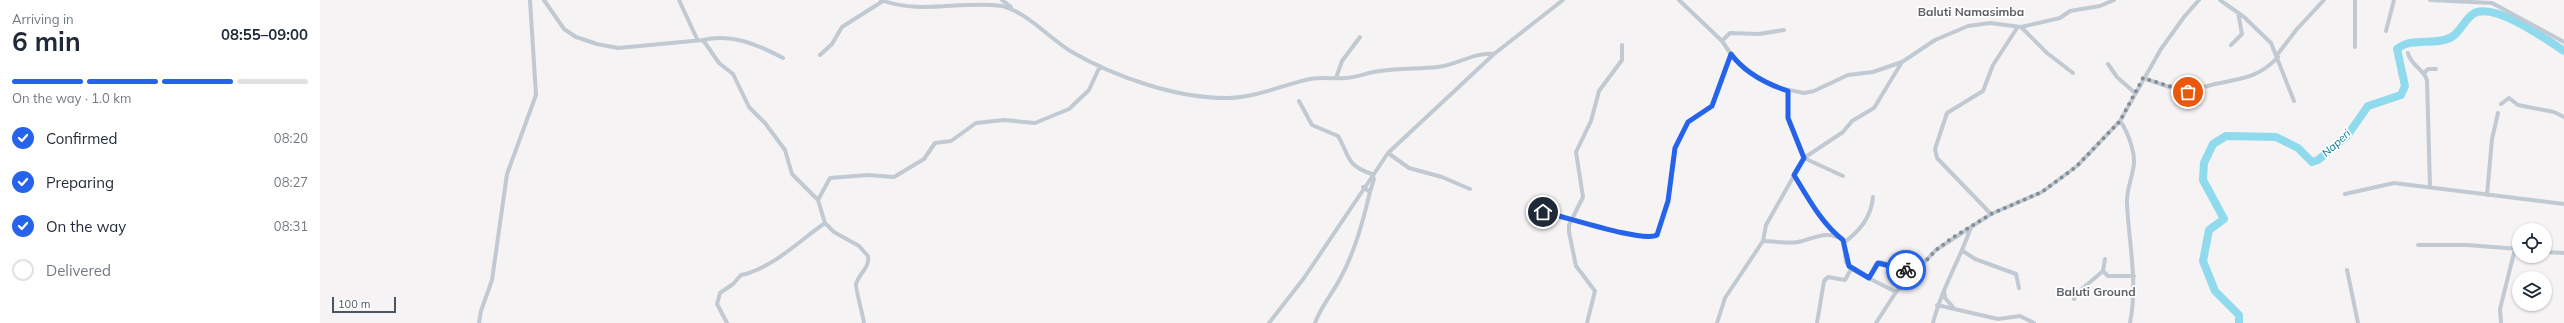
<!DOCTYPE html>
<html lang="en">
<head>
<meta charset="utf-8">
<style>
  body { margin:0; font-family:Mulish,sans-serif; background:#f2f2f3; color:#1f2937; height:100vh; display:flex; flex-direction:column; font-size:15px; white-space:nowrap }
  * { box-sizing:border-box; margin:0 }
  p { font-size:13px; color:#747a83 }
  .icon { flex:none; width:22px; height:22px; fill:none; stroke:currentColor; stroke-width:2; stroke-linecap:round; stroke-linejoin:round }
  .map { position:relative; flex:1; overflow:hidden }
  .side { display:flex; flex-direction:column; background:#fff; width:320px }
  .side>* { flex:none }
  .buttons { position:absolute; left:2192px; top:223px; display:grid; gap:8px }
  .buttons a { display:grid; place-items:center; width:40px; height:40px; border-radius:50%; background:#fff; box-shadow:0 1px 3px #0004; font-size:20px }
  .scale { position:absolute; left:12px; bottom:10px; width:64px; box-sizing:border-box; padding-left:4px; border:2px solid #4a5661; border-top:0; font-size:11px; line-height:14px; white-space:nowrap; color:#4a5661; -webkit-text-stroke:3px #fff; paint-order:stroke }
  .pin { position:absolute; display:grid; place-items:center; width:34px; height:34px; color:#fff; margin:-17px; border:2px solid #fff; border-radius:50%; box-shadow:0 1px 4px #0007 }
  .courier { position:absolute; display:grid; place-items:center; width:40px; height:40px; margin:-20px; border:3px solid #2563eb; border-radius:50%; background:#fff; color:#222; box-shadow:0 1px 5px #0007 }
  .head em { font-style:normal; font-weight:700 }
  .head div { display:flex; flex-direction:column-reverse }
  .head { display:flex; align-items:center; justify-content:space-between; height:68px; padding:0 12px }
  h1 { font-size:26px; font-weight:700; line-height:30px }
  .bar { display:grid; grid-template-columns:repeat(4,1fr); gap:6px 4px; align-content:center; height:48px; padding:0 12px }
  .bar i { height:5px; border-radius:3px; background:#e0e1e3 }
  .bar .selected { background:#2563eb }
  .bar p { grid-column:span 4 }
  ol { padding:0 12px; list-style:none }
  li { display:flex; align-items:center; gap:12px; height:44px }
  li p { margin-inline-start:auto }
  li .icon { padding:4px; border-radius:50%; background:#2563eb; color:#fff; stroke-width:4 }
  li:last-child { color:#747a83 }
  li i { width:22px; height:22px; border:2px solid #e0e1e3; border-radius:50% }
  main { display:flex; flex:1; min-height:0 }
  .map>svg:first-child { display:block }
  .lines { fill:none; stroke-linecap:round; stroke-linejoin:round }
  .river { stroke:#90daee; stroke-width:8 }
  .street { stroke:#c1cad2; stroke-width:4 }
  .done { stroke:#868d94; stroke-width:4; stroke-dasharray:0 7.2 }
  .route { stroke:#2563eb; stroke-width:5 }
  .labels { text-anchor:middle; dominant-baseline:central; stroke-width:3.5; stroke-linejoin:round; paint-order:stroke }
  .water-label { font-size:11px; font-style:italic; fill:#0c7c9b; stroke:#fff }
  .quarter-label { font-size:12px; font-weight:bold; fill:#5f6368; stroke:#fff }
</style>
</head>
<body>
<main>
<section class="side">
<div class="head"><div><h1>6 min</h1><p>Arriving in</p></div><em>08:55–09:00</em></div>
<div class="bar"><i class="selected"></i><i class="selected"></i><i class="selected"></i><i></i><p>On the way · 1.0 km</p></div>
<ol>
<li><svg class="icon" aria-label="check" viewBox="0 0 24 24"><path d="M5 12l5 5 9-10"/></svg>Confirmed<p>08:20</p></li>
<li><svg class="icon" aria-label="check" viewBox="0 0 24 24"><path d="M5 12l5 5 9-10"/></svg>Preparing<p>08:27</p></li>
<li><svg class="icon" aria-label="check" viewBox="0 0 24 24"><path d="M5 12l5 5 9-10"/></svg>On the way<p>08:31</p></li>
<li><i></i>Delivered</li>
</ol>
</section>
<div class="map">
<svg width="2244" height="323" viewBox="0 0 2244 323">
  <rect width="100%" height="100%" fill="#f5f3f3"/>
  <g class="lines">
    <path class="river" d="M1919,323V315L1895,291L1883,261L1889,230L1904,219L1883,180L1884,163L1893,144L1906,136L1956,137L1978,148L1992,162L1998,160L2027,136L2048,106L2081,95L2085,86L2077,49C2090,38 2108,44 2124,40C2139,37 2142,22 2153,14C2173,1 2226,39 2244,51"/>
    <path class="street" d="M224,0L244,29L256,37L277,44L298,48L383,40L399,63L413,74L429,107L445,123L465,150L472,174L498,200L505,223L514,232L539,246L548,256C550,268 539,273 536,284C535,287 543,315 544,323
      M359,0L377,39
      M561,0C599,15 642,0 682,6C707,12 730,39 752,52C795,77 858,99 909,98C938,97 962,85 990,79C1002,77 1014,79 1026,78C1038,77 1049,72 1060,71C1080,68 1099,69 1118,67C1138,65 1153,52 1174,54
      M682,0L691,7
      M1359,0L1402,41L1413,57L1430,72L1454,87L1484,93L1494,91L1528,75L1553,72L1582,62L1615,40L1648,26L1670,23L1701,27L1740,18L1750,11L1780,6L1794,0
      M1900,0L1924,17L1951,43L1974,101
      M2035,0V47
      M2110,0L2172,3L2244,42
      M1701,27L1727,53L1753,73
      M2066,31L2074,0
      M383,40C411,33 439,45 463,58
      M1402,41L1410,33L1439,34L1464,30
      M1911,45L1922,34L1918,13
      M2088,53C2091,66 2103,68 2107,80L2110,187
      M500,55L512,44L522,27L563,1
      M1957,55L1977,29L2004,0
      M1788,64L1797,77L1815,93
      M2104,73L2108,69H2116
      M1016,78L1022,61L1040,37
      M1823,78L1864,92L1876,88
      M1884,87C1914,78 1935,82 1958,57
      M1468,91V118L1484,158L1523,176
      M979,101L992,125L1018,136C1030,156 1025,165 1052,174L1054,179L1050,192
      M2181,104L2189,98L2198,105L2234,112L2244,117
      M1800,121C1807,130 1814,149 1814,161C1814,175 1806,188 1807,204C1809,244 1818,282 1810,323
      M1068,153L1089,168L1122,177L1150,189
      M1474,175L1494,208L1517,237
      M2025,194L2074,183L2244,204
      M2167,195L2172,139L2178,113
      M498,200L510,178L548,175L574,177L604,159L615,143L631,141L656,123L684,120L715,123L749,109L769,90L780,66
      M1223,212C1244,216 1322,243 1337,235L1348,201L1355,148L1368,122L1392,106L1411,54
      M1671,214L1617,158L1615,149L1627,113L1663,91L1673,65L1697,28
      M1443,241L1446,225L1484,158L1523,132L1532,121L1554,108L1582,62
      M1524,243C1540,230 1551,218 1553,197
      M2098,245H2147L2199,249
      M1643,251L1655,259L1696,274L1699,288
      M2225,252L2244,253
      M2027,270L2038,323
      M1783,271L1788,276H1814
      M1783,271L1785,259
      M1549,278L1556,264L1561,262L1594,274
      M1624,290L1625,298L1633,307
      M1754,299L1756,294L1783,271
      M1617,305L1678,319L1700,316L1714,323
      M159,323L161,311L172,280L187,174L216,95L210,0
      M407,323L397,304L400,293L413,284L421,275C453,268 479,241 505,223
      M949,323L984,278L1068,153L1174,54L1243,0
      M995,323C1001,306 1013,293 1021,277C1035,251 1043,221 1050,192L1043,187
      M1267,323L1275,291L1256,266L1249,232V225L1263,197L1256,152L1271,121L1279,91L1302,60V45
      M1397,323L1405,298L1443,241C1455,241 1467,244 1478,242C1493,239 1508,229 1523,240L1526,262L1531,269L1576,292
      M1497,323L1504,281L1508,277L1525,280L1531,269
      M1556,323L1576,292L1616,250L1671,214L1722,192L1757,166L1800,121L1841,49L1864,17L1879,0
      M1613,323C1621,289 1640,260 1651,227
      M2181,323L2180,309L2195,249"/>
  </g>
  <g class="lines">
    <path class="done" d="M1586,270L1594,274L1616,250L1632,238L1671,214L1722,192L1757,166L1800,121L1823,78L1868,92"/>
    <path class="route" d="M1223,212C1244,216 1322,243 1337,235L1348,201L1355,148L1368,122L1392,106L1411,54C1424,72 1447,84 1468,91V118L1484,158L1474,175C1488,198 1502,224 1523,240L1529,266L1549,278L1558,263L1586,270"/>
  </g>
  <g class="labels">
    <g class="water-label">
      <text transform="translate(2016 143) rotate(-43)">Naperi</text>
    </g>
    <g class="quarter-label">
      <text x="1651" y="11">Baluti Namasimba</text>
      <text x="1776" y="291">Baluti Ground</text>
    </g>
  </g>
</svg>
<div class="buttons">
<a><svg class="icon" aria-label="locate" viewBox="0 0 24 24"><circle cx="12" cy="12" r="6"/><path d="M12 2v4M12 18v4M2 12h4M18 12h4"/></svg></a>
<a><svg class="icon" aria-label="layers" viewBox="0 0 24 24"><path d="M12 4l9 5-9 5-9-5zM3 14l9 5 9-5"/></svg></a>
</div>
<div class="scale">100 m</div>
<div class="pin" style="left:1868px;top:92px;background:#ea580c"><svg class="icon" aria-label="bag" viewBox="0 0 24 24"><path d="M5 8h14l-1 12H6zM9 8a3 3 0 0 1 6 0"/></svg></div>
<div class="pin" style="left:1223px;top:212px;background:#1f2937"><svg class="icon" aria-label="home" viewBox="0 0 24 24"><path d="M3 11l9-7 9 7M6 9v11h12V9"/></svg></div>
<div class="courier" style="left:1586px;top:270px"><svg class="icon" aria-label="bike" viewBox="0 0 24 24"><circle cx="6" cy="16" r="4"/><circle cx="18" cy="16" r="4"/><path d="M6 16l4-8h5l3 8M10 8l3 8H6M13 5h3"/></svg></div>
</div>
</main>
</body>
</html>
